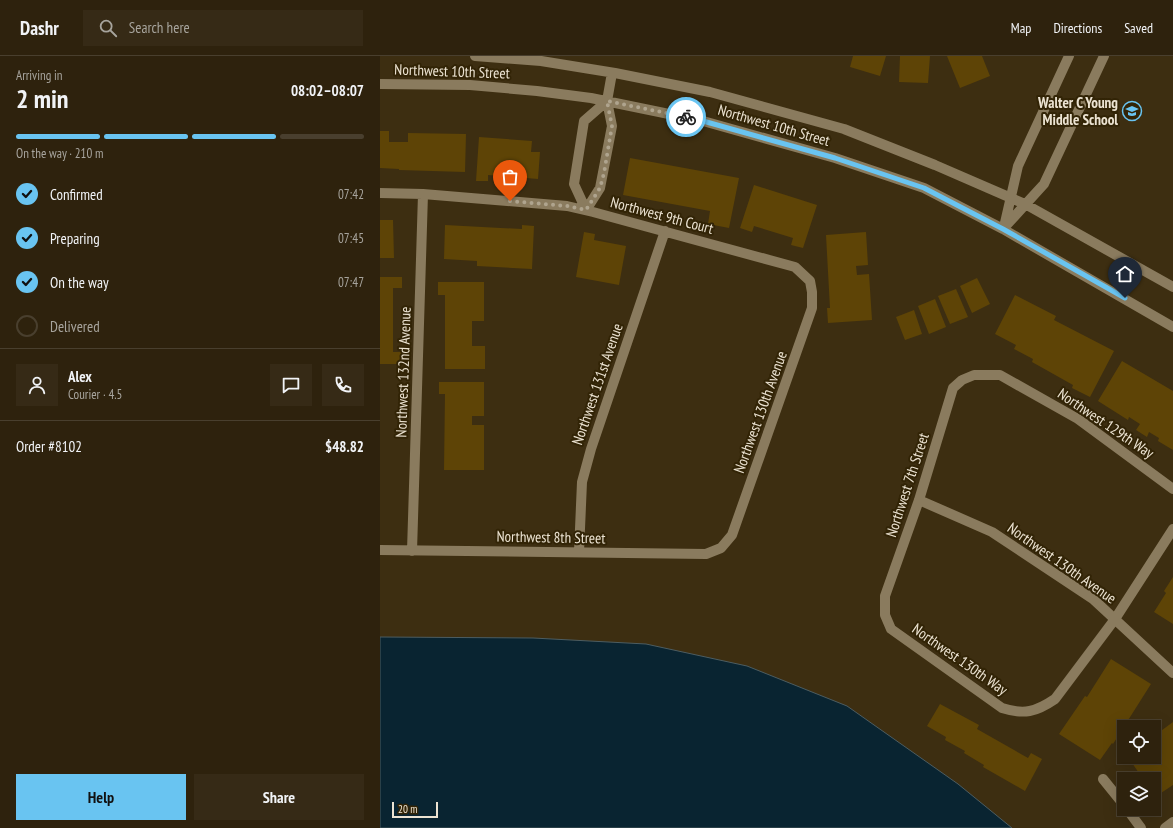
<!DOCTYPE html>
<html lang="en">
<head>
<meta charset="utf-8">
<style>
  body { margin:0; font-family:"PT Sans Narrow",sans-serif; background:#362a16; color:#f1f3f6; height:100vh; display:flex; flex-direction:column; font-size:15px; white-space:nowrap }
  * { box-sizing:border-box; margin:0 }
  p { font-size:13px; color:#a7a49d }
  .icon { flex:none; width:22px; height:22px; fill:none; stroke:currentColor; stroke-width:2; stroke-linecap:round; stroke-linejoin:round }
  .map { position:relative; flex:1; overflow:hidden }
  .side { display:flex; flex-direction:column; background:#2e220d; width:380px }
  .side>* { flex:none }
  .controls { position:absolute; left:737px; top:664px; display:grid; gap:8px }
  .controls a { display:grid; place-items:center; width:44px; height:44px; border-radius:0px; background:#2e220d; box-shadow:0 4px 16px #0002,0 0 0 1px #493f2e; font-size:20px }
  .scale { position:absolute; left:12px; bottom:10px; width:46px; box-sizing:border-box; padding-left:4px; border:2px solid #ece3d2; border-top:0; font-size:11px; line-height:14px; white-space:nowrap; color:#ece3d2; -webkit-text-stroke:3px #322406; paint-order:stroke }
  .pin { position:absolute; display:grid; place-items:center; width:34px; height:34px; color:#fff; margin:-41px -17px; border-radius:50% 50% 50% 0; rotate:-45deg; box-shadow:0 0 4px #0007 }
  .pin .icon { rotate:45deg }
  .courier { position:absolute; display:grid; place-items:center; width:40px; height:40px; margin:-20px; border:3px solid #69c4f1; border-radius:50%; background:#fff; color:#222; box-shadow:0 1px 5px #0007 }
  .summary em { font-style:normal; font-weight:700 }
  .summary div { display:flex; flex-direction:column-reverse }
  .summary { display:flex; align-items:center; justify-content:space-between; height:68px; padding:0 16px }
  h1 { font-size:26px; font-weight:700; line-height:30px }
  .bar { display:grid; grid-template-columns:repeat(4,1fr); gap:6px 4px; align-content:center; height:48px; padding:0 16px }
  .bar i { height:5px; border-radius:3px; background:#493f2e }
  .bar .selected { background:#69c4f1 }
  .bar p { grid-column:span 4 }
  .line { display:flex; align-items:center; gap:10px; padding:0 16px; border-top:1px solid #493f2e }
  .line div { flex:1 }
  .round { display:grid; place-items:center; flex:none; width:42px; height:42px; border-radius:0px; background:#362a16 }
  ol { padding:0 16px; list-style:none }
  li { display:flex; align-items:center; gap:12px; height:44px }
  li p { margin-inline-start:auto }
  li .icon { padding:4px; border-radius:50%; background:#69c4f1; color:#111; stroke-width:4 }
  li:last-child { color:#a7a49d }
  li i { width:22px; height:22px; border:2px solid #493f2e; border-radius:50% }
  .primary-button { display:flex; gap:8px; margin-top:auto; padding:8px 16px }
  .primary-button a { flex:1; height:46px; border-radius:0px; background:#69c4f1; color:#111; font-size:16px; font-weight:700; line-height:46px; text-align:center }
  .primary-button a+a { background:#362a16; color:#f1f3f6 }
  header { display:flex; align-items:center; gap:24px; box-sizing:border-box; height:56px; padding:0 20px; background:#2e220d; border-bottom:1px solid #493f2e }
  header strong { font-size:19px }
  nav { display:flex; gap:22px; margin-inline-start:auto; font-size:14px }
  .search { width:280px; height:36px; background:#362a16; display:flex; align-items:center; gap:10px; box-sizing:border-box; padding:0 14px; border-radius:0px; color:#a7a49d; font-size:15px }
  main { display:flex; flex:1; min-height:0 }
  .map>svg:first-child { display:block }
  .water { fill:#092431; stroke:#4d5d61 }
  .building { fill:#5e4406 }
  .lines { fill:none; stroke-linecap:round; stroke-linejoin:round }
  .minor { stroke:#8a7b5e; stroke-width:10 }
  .done { stroke:#afa48e; stroke-width:4; stroke-dasharray:0 7.2 }
  .route { stroke:#69c4f1; stroke-width:5 }
  .labels { text-anchor:middle; dominant-baseline:central; stroke-width:4; stroke-linejoin:round; paint-order:stroke }
  .street-label { font-size:15px; fill:#ece3d2; stroke:#322406 }
  .poi-label { font-size:15px; font-weight:bold; fill:#ece3d2; stroke:#322406; text-anchor:end }
</style>
</head>
<body>
<header>
<strong>Dashr</strong>
<div class="search"><svg class="icon" aria-label="search" viewBox="0 0 24 24"><circle cx="10" cy="10" r="6"/><path d="M15 15l6 6"/></svg>Search here</div>
<nav><a>Map</a><a>Directions</a><a>Saved</a></nav>
</header>
<main>
<section class="side">
<div class="summary"><div><h1>2 min</h1><p>Arriving in</p></div><em>08:02–08:07</em></div>
<div class="bar"><i class="selected"></i><i class="selected"></i><i class="selected"></i><i></i><p>On the way · 210 m</p></div>
<ol>
<li><svg class="icon" aria-label="check" viewBox="0 0 24 24"><path d="M5 12l5 5 9-10"/></svg>Confirmed<p>07:42</p></li>
<li><svg class="icon" aria-label="check" viewBox="0 0 24 24"><path d="M5 12l5 5 9-10"/></svg>Preparing<p>07:45</p></li>
<li><svg class="icon" aria-label="check" viewBox="0 0 24 24"><path d="M5 12l5 5 9-10"/></svg>On the way<p>07:47</p></li>
<li><i></i>Delivered</li>
</ol>
<div class="line" style="height:72px"><a class="round"><svg class="icon" aria-label="person" viewBox="0 0 24 24"><circle cx="12" cy="8" r="4"/><path d="M4 21q1-7 8-7t8 7"/></svg></a><div><b>Alex</b><p>Courier · 4.5</p></div><a class="round"><svg class="icon" aria-label="chat" viewBox="0 0 24 24"><path d="M4 5h16v11H9l-5 4z"/></svg></a><a class="round"><svg class="icon" aria-label="phone" viewBox="0 0 24 24"><path d="M5 4h4l2 5-3 2q2 4 5 5l2-3 5 2v4C11 20 4 13 5 4z"/></svg></a></div>
<div class="line" style="height:52px"><div>Order #8102</div><b>$48.82</b></div>
<div class="primary-button"><a>Help</a><a>Share</a></div>
</section>
<div class="map">
<svg width="793" height="772" viewBox="0 0 793 772">
  <rect width="100%" height="100%" fill="#3d2e11"/>
  <path class="water" d="M0,581L153,582L266,588L367,610L467,650L578,728L632,772H0Z"/>
  <path class="building" d="M473,0H506L500,20L470,11Z
    M520,0H550L548,27L519,26Z
    M567,0H602L610,20L580,32Z
    M0,75H9V86H28V77L86,78L85,116L19,114V113L0,112Z
    M99,81L152,85L151,96H160L158,123L108,119V125H96Z
    M250,102L359,122L349,172L328,168L330,155L243,139Z
    M374,129L437,149L423,192L411,189L413,182L374,170L372,176L360,172Z
    M0,164H13L14,202H0Z
    M65,169L142,173V169L154,170L152,213L97,210V205L64,203Z
    M204,176L215,178L214,184L246,190L239,229L196,221Z
    M486,176L488,209L476,210L477,219L489,218L492,264L448,267L447,252H450L446,179Z
    M0,221H22V232H13V296H21V308H0Z
    M597,222L610,248L592,257L580,230Z
    M58,226H104V265H92V290H105V313H65V239H58Z
    M576,233L588,261L570,268L558,240Z
    M635,239L676,260L674,264L734,295L710,341L692,332L693,329L652,306L653,303L634,293L636,289L615,278Z
    M555,243L566,271L549,278L538,250Z
    M534,254L542,278L525,284L516,261Z
    M742,305L793,335V394L778,385L779,382L769,376L767,381L756,374L760,368L749,361L748,364L718,345Z
    M59,326H104V360H92V369H104V414H64L65,338H59Z
    M793,521V568L774,556L786,537L784,535Z
    M731,603L771,628L733,688L732,687L720,704L679,678L705,640L707,641Z
    M560,648L599,669L597,673L648,702L651,697L662,703L645,735L603,711L604,709L584,697L585,695L565,684L566,681L547,670Z
    M793,666V729L775,741L774,723H763L748,701H774V680Z"/>
  <g class="lines">
    <path class="minor" d="M95,0L161,5L235,17L330,36L464,73L555,109L645,148L793,231
      M0,28L90,29L157,35L211,42L323,65L455,102L544,132L623,173L793,271
      M0,137L43,138L187,150L213,156L415,211L430,225L432,236V252L352,479L341,492L326,498L0,494
      M206,154L220,132L232,70L227,45L232,17
      M206,154L194,128L204,65L227,45
      M624,171L638,110L689,0
      M623,173L664,128L724,0
      M793,433L698,363L620,319H594L582,324L573,332L539,444L505,540V559L511,573L622,652C644,659 656,656 675,643L735,563L793,473
      M539,444L612,476L713,543L793,617
      M32,495L43,138
      M199,496L202,426L211,393L285,175
      M723,723L744,749
      M747,753L761,772
      M785,772L793,766"/>
  </g>
  <g class="lines">
    <path class="done" d="M130,145L187,150L206,154L220,132L224,117L232,70L227,45L306,61"/>
    <path class="route" d="M306,61L323,65L455,102L544,132L623,173L745,242"/>
  </g>
  <defs>
    <g id="school-ring" transform="scale(1)"><circle r="9.5" fill="#322406" stroke="#69c4f1" stroke-width="1.5"/><path d="M0-5L7-2L0 1L-7-2ZM-4 1L0 2.5L4 1V4Q0 6-4 4Z" fill="#69c4f1"/></g>
  </defs>
  <g fill-rule="evenodd">
    <use href="#school-ring" x="752" y="55"/>
  </g>
  <g class="labels">
    <g class="street-label">
      <text transform="translate(72 15) rotate(2)">Northwest 10th Street</text>
      <text transform="translate(394 69) rotate(16)">Northwest 10th Street</text>
      <text transform="translate(282 159) rotate(15)">Northwest 9th Court</text>
      <text transform="translate(23 316) rotate(-88)">Northwest 132nd Avenue</text>
      <text transform="translate(217 328) rotate(-71)">Northwest 131st Avenue</text>
      <text transform="translate(380 356) rotate(-70)">Northwest 130th Avenue</text>
      <text transform="translate(726 367) rotate(34)">Northwest 129th Way</text>
      <text transform="translate(527 429) rotate(-72)">Northwest 7th Street</text>
      <text transform="translate(171 481) rotate(1)">Northwest 8th Street</text>
      <text transform="translate(682 507) rotate(35)">Northwest 130th Avenue</text>
      <text transform="translate(580 603) rotate(35)">Northwest 130th Way</text>
    </g>
    <g class="poi-label">
      <text x="738" y="46">Walter C Young<tspan x="738" dy="17">Middle School</tspan></text>
    </g>
  </g>
</svg>
<div class="controls">
<a><svg class="icon" aria-label="locate" viewBox="0 0 24 24"><circle cx="12" cy="12" r="6"/><path d="M12 2v4M12 18v4M2 12h4M18 12h4"/></svg></a>
<a><svg class="icon" aria-label="layers" viewBox="0 0 24 24"><path d="M12 4l9 5-9 5-9-5zM3 14l9 5 9-5"/></svg></a>
</div>
<div class="scale">20 m</div>
<div class="pin" style="left:130px;top:145px;background:#ea580c"><svg class="icon" aria-label="bag" viewBox="0 0 24 24"><path d="M5 8h14l-1 12H6zM9 8a3 3 0 0 1 6 0"/></svg></div>
<div class="pin" style="left:745px;top:242px;background:#1f2937"><svg class="icon" aria-label="home" viewBox="0 0 24 24"><path d="M3 11l9-7 9 7M6 9v11h12V9"/></svg></div>
<div class="courier" style="left:306px;top:61px"><svg class="icon" aria-label="bike" viewBox="0 0 24 24"><circle cx="6" cy="16" r="4"/><circle cx="18" cy="16" r="4"/><path d="M6 16l4-8h5l3 8M10 8l3 8H6M13 5h3"/></svg></div>
</div>
</main>
</body>
</html>
